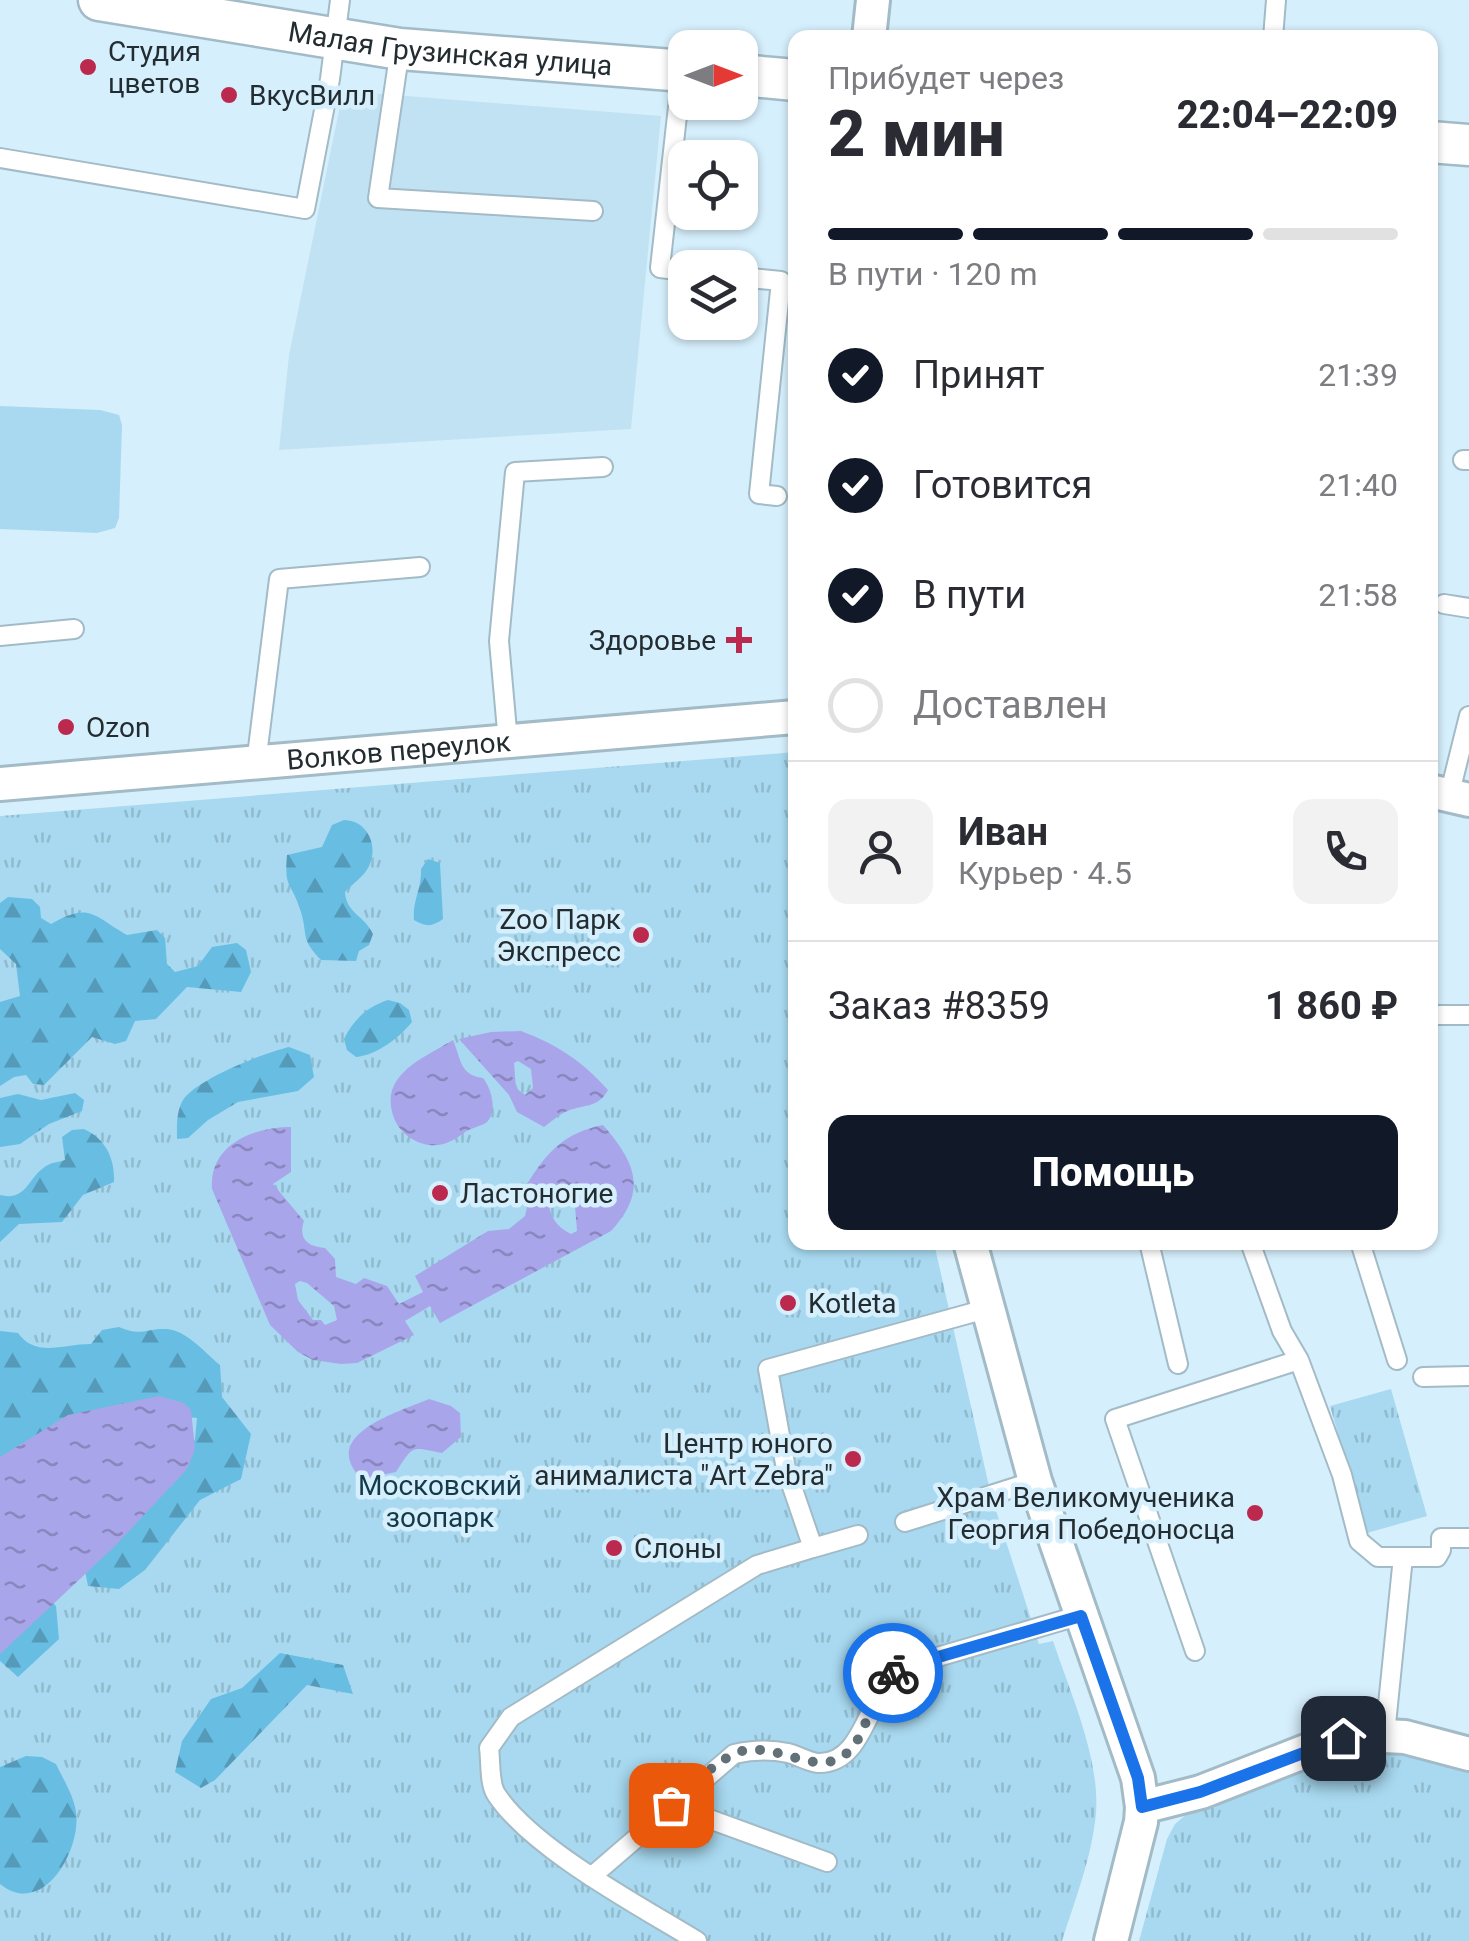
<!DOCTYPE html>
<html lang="ru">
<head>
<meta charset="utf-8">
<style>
  body { margin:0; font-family:Roboto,sans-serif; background:#f2f2f3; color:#2b2b33; height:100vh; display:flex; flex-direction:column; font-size:38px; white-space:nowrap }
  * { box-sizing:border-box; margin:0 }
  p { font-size:32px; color:#7c7c81 }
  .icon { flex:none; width:55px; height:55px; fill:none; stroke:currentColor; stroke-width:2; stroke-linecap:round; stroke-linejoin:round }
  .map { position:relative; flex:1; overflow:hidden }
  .panel { position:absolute; left:788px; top:30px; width:650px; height:1220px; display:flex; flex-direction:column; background:#fff; border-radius:20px; box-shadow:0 2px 8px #0004 }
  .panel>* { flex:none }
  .needle { width:65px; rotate:90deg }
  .tools { position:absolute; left:668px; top:30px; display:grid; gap:20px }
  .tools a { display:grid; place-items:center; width:90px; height:90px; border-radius:20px; background:#fff; box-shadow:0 2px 8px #0004; font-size:50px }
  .pin { position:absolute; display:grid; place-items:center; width:85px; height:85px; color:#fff; margin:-42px; border-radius:20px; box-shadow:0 5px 15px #0006 }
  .courier { position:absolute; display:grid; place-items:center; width:100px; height:100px; margin:-50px; border:8px solid #1a73e8; border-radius:50%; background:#fff; color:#222; box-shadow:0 2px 12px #0007 }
  .summary em { font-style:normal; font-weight:800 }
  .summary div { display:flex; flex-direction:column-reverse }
  .summary { display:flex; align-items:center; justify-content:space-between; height:170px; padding:0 40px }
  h1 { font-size:65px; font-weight:800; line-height:75px }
  .bar { display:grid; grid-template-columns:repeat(4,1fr); gap:15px 10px; align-content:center; height:120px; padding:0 40px }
  .bar i { height:12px; border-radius:8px; background:#e1e1e2 }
  .bar .on { background:#111827 }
  .bar p { grid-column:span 4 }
  .line { display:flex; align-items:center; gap:25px; padding:0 40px; border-top:2px solid #e1e1e2 }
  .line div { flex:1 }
  .round { display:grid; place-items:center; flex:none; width:105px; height:105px; border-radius:20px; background:#f2f2f3 }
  ol { padding:0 40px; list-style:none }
  li { display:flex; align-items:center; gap:30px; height:110px }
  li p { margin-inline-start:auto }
  li .icon { padding:10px; border-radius:50%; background:#111827; color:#fff; stroke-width:4 }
  li:last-child { color:#7c7c81 }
  li i { width:55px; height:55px; border:5px solid #e1e1e2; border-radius:50% }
  .button { display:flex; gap:20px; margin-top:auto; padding:20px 40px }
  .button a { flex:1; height:115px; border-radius:20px; background:#111827; color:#fff; font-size:40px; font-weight:800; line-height:115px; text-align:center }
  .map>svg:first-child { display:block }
  .built { fill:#c1e2f2 }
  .grass { fill:url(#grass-tufts) }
  .forest { fill:url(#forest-firs) }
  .pitch { fill:#a8d9f0 }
  .water { fill:url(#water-ripples); fill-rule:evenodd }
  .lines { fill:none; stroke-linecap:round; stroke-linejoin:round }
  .service-casing { stroke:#a2bbc6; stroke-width:22 }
  .minor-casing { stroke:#a2bbc6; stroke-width:38 }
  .tertiary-casing { stroke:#a2bbc6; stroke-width:45 }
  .service { stroke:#fff; stroke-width:18 }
  .minor { stroke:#fff; stroke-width:32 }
  .tertiary { stroke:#fff; stroke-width:40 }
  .done { stroke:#627178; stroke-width:10; stroke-dasharray:0 18 }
  .route { stroke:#1a73e8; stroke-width:12 }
  .poi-dot { fill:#bb2a4e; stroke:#d6effc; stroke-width:4 }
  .labels { text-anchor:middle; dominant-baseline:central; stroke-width:9; stroke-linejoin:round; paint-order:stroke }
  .street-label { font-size:28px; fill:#232d31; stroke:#d6effc }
  .poi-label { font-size:28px; fill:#232d31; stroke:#d6effc; text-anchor:start }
  .park-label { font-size:28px; fill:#143a4a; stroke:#d6effc }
</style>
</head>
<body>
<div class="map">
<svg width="1469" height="1941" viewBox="0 0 1469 1941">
  <defs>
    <pattern id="grass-tufts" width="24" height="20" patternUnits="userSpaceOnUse" patternTransform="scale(2.5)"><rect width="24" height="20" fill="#a8d9f0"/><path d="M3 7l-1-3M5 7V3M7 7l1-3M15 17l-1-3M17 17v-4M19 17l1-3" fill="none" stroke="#90bbce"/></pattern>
    <pattern id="forest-firs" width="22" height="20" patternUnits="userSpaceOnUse" patternTransform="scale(2.5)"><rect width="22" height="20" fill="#68bde2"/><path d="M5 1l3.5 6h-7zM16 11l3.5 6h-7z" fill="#559ab8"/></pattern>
    <pattern id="water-ripples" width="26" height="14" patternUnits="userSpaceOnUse" patternTransform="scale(2.5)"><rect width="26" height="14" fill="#a9a5ea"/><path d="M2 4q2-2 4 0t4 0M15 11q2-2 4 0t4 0" fill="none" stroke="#8987be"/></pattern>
  </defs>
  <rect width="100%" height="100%" fill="#d6effc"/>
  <path class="built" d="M343,91L661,116L631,429L279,450L289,355Z"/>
  <path class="grass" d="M795,752V1242L934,1243L991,1495L1039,1644L1053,1641C1070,1692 1100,1758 1096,1813C1092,1857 1075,1900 1062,1941H0V816Z
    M1391,1389L1427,1516L1367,1533L1330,1406Z
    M1385,1747L1469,1767V1941H1139L1167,1839L1175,1824L1188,1813L1327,1758Z"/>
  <path class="forest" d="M344,820C367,820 380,846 368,868C364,876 351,885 345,892C346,913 365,916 373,934L369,945L359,951L356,961L321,960C299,937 309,936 300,909C291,881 284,889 287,855L322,847L332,825Z
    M428,859L440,863L443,919C432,927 426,927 414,920C412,902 422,888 421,869Z
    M8,897L32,899L40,907L41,918L51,924C90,902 92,915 127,935L157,930L165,938L167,964L175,972L198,966L212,947L237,943L246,950L251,972L241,992L187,987L156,1019L135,1021L126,1041L115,1044L92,1037L44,1085L33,1084L26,1075L14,1077L0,1086V1002L20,996L16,964L0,949V903Z
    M388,1000L400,1003L409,1010L412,1022C399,1038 377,1055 356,1057L347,1050L344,1039C354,1019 367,1007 388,1000Z
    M289,1047L310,1055L314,1077L298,1091L238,1102L208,1120L188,1138L177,1139C177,1126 176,1112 183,1100C197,1079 264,1053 289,1047Z
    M75,1093L84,1100L82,1111L49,1124L20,1144L0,1147V1098L18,1094L41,1100Z
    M84,1129C106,1139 115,1159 114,1182L83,1195L62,1222L19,1224L0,1242V1195C28,1202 28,1175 48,1165C53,1162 59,1162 65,1160L62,1137L72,1130Z
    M119,1327C142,1337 145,1328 166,1329C187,1330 205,1353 220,1365L222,1397L251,1434L241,1479L200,1500L145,1570L119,1589L88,1586L82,1555L141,1501L172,1485L195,1439L197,1418L184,1416L0,1487V1331L18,1333C36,1358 62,1344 91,1344L102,1330Z
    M39,1590L56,1606L59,1639L18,1677L0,1661V1626Z
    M280,1653L343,1665L353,1694L307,1685L215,1780L201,1788L175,1772L182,1741L211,1699L242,1688Z
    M26,1756L42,1757L56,1764C62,1777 72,1793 75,1807C85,1845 44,1920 0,1884V1767Z"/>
  <path class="pitch" d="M0,406L100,410L119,415L122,425L119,518L115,528L97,533L0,529Z"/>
  <path class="water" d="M521,1031C558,1045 582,1061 608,1090C598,1109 582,1104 565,1112C557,1116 551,1122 544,1127L517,1112L509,1095L459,1039L491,1032ZM518,1061L531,1069L533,1088L525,1095L516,1088L514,1063Z
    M453,1040C461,1058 459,1075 483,1078C491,1088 498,1110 487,1122C482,1126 471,1128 465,1132C455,1140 443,1147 429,1145C414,1143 399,1132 394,1118C378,1075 422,1059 453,1040Z
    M603,1125C636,1163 648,1191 611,1231L440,1323L430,1306L405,1321L414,1335L357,1363L341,1364L313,1360L298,1352L270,1325L212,1189C209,1145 252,1127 291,1127V1172L273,1184L304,1221C298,1238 307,1247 325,1248L335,1259L336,1277L356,1284L364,1278L387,1286L399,1304L423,1292L415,1276L488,1231L509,1229L525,1216L529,1198L527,1184C548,1151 564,1133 603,1125ZM555,1189L566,1190L575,1206L577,1231L571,1234C554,1226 547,1212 549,1193ZM300,1281L307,1283L334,1306L337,1320L325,1325L321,1320H313L298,1300L295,1284Z
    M159,1396L184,1403L191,1410L195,1449L187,1469L114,1547L0,1654V1457L68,1415Z
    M429,1399L451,1406L460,1413L461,1437L442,1453C411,1447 414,1444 396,1472L362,1479C317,1435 399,1412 429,1399Z"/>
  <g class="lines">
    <g class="service-casing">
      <path id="service" d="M1273,38L1276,0
        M400,49L378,198L593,211
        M682,71L660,268L685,271
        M0,158L305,209L330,79L340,0
        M740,277L781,281L759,494L777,496
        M1463,460H1469
        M1444,604L1469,608
        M0,636L74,629
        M508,742L499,641L515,472L603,467
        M256,764L279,579L420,567
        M1449,796L1469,716
        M1430,1015H1469
        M1149,1242L1178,1364
        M1250,1242L1282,1331L1299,1360
        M1360,1242L1397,1360
        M1423,1377L1469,1376
        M905,1522L1035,1481
        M813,1548L858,1535
        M1403,1557H1437L1441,1550V1538H1469
        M1195,1651L1115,1419L1299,1360L1342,1475L1359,1541L1378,1557H1403L1385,1734
        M671,1805L827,1862
        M591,1877L734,1754C752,1750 769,1749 788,1753C797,1755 808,1762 818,1763C865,1765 868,1692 900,1668L1081,1615
        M697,1941C640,1906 532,1849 496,1794C489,1783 491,1762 489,1748L511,1717L757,1565L813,1548L786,1469L768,1369L986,1309"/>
    </g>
    <g class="minor-casing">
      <g id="minor">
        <path d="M869,38L873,0"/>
        <path id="s1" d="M0,784L795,717"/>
        <path d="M1430,791L1469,800"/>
        <path d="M970,1242L1035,1481L1138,1778L1142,1807L1141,1822L1111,1941"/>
        <path d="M1142,1807L1201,1792L1324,1744L1363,1735L1405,1737L1469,1754"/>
      </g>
    </g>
    <g class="tertiary-casing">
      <g id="tertiary">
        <path id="s2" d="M99,0L400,49L685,71"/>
        <path d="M740,75L795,80"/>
        <path d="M1430,142L1469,145"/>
      </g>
    </g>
    <use href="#service" class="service"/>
    <use href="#minor" class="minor"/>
    <use href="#tertiary" class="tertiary"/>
  </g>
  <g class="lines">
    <path class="done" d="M671,1805C690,1789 710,1766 732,1755C767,1736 810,1775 840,1758C871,1740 866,1693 893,1673"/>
    <path class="route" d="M893,1673L900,1668L1081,1616L1138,1778L1142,1807L1200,1792L1343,1738"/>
  </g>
  <g class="poi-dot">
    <circle cx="88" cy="67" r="10"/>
    <circle cx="229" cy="95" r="10"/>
    <path d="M734 625h10v10h10v10h-10v10h-10v-10h-10v-10h10z"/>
    <circle cx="66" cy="727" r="10"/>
    <circle cx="641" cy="935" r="10"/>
    <circle cx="440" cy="1193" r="10"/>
    <circle cx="788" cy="1303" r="10"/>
    <circle cx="853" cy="1459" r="10"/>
    <circle cx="1255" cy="1513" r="10"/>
    <circle cx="614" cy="1548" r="10"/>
  </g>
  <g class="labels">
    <g class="street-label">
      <text stroke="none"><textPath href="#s2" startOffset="355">Малая Грузинская улица</textPath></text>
      <text stroke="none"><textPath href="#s1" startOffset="400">Волков переулок</textPath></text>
    </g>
    <g class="poi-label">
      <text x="108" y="51">Студия<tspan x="108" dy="32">цветов</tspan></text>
      <text x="249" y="95">ВкусВилл</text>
      <text x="716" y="640" text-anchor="end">Здоровье</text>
      <text x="86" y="727">Ozon</text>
      <text x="621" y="919" text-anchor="end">Zoo Парк<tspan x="621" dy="32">Экспресс</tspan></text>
      <text x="460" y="1193">Ластоногие</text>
      <text x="808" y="1303">Kotleta</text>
      <text x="833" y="1443" text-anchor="end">Центр юного<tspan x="833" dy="32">анималиста "Art Zebra"</tspan></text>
      <text x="1235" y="1497" text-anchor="end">Храм Великомученика<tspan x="1235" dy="32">Георгия Победоносца</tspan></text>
      <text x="634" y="1548">Слоны</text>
    </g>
    <g class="park-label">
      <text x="440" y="1485">Московский<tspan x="440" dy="32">зоопарк</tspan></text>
    </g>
  </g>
</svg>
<div class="tools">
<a><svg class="needle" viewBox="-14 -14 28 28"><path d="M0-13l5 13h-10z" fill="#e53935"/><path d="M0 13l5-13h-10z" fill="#7c7c81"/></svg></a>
<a><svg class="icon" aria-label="locate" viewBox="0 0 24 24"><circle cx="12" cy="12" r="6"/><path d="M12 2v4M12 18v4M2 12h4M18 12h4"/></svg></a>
<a><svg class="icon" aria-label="layers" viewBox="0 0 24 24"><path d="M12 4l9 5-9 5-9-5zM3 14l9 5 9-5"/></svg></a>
</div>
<div class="pin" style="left:671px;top:1805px;background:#ea580c"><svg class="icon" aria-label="bag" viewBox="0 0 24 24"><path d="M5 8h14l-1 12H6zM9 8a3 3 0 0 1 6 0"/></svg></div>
<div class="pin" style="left:1343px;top:1738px;background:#1f2937"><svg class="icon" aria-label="home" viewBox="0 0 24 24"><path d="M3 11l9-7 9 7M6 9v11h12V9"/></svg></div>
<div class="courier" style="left:893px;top:1673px"><svg class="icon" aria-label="bike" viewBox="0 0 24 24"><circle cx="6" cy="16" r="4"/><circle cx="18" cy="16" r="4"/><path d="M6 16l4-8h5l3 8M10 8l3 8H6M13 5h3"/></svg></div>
<section class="panel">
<div class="summary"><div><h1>2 мин</h1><p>Прибудет через</p></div><em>22:04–22:09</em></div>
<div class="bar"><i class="on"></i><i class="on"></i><i class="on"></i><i></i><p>В пути · 120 m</p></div>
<ol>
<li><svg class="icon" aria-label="check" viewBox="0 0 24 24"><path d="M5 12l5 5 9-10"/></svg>Принят<p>21:39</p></li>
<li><svg class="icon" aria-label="check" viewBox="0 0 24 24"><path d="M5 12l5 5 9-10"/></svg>Готовится<p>21:40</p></li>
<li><svg class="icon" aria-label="check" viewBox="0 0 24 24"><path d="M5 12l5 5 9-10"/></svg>В пути<p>21:58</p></li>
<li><i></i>Доставлен</li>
</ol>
<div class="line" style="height:180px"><a class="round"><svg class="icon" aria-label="person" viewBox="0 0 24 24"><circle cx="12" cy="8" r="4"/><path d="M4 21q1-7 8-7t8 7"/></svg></a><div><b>Иван</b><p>Курьер · 4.5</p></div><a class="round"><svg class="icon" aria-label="phone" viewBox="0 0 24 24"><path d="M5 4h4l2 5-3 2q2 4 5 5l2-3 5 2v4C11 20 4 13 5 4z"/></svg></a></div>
<div class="line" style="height:130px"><div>Заказ #8359</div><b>1 860 ₽</b></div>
<div class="button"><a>Помощь</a></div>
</section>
</div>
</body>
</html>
